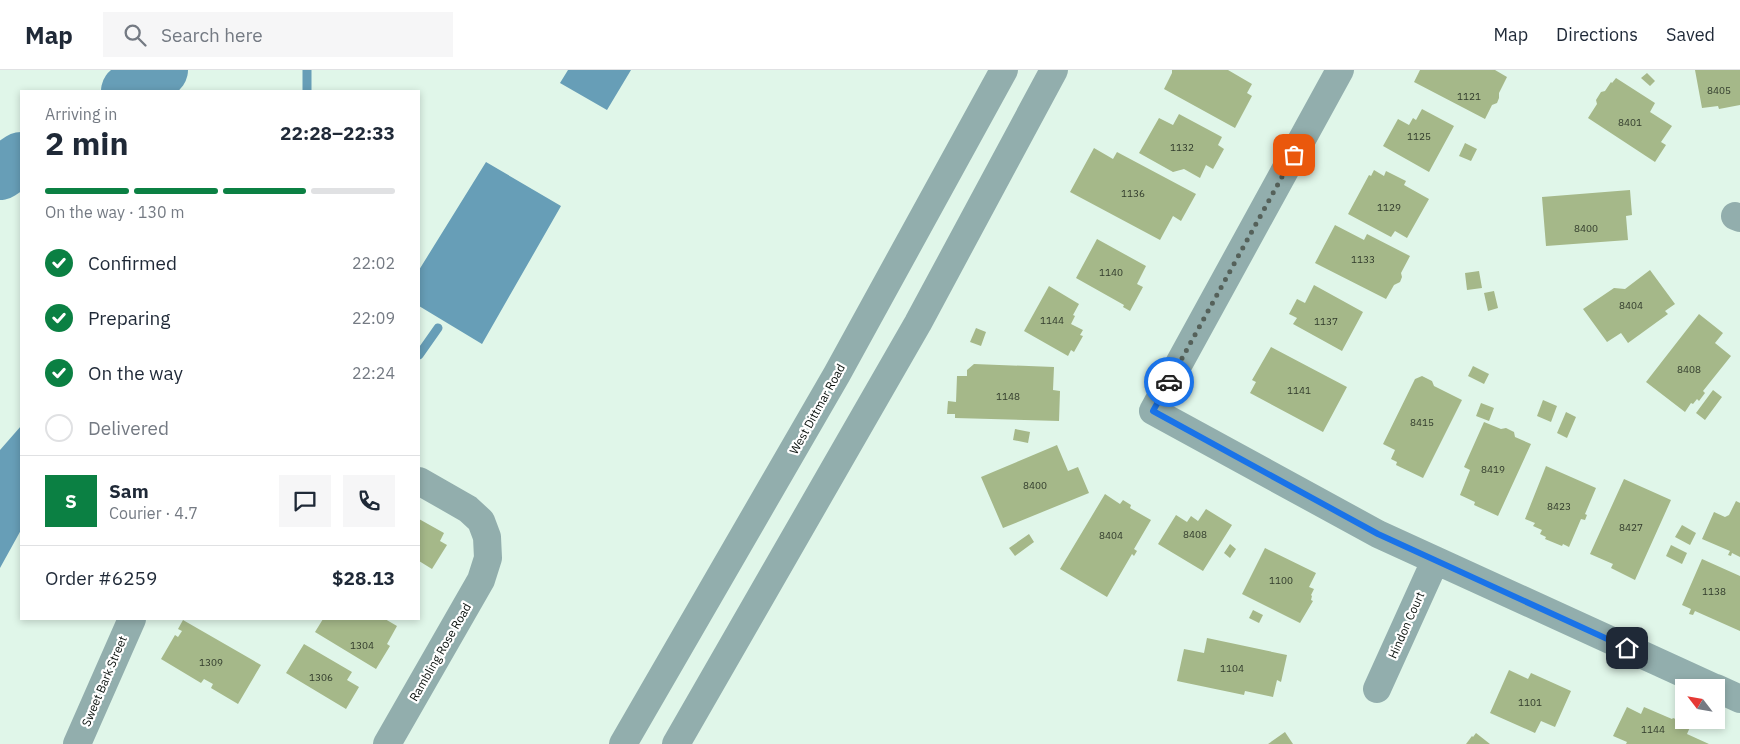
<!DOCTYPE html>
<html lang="en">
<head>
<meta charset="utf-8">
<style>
  body { margin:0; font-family:"IBM Plex Sans",sans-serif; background:#f6f6f7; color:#1f2937; height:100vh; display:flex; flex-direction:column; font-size:19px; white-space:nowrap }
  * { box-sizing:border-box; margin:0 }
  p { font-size:16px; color:#747a83 }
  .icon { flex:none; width:28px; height:28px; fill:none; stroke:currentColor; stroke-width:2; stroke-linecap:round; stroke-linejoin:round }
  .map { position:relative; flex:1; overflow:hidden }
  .sheet { position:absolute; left:20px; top:20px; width:400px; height:530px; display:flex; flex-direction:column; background:#fff; border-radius:0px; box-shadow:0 2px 8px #0003 }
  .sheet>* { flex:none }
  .needle { width:32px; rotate:301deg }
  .controls { position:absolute; left:1675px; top:609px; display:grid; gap:10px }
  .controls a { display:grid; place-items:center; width:50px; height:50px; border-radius:0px; background:#fff; box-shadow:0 2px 8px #0003; font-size:25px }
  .pin { position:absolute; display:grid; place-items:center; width:42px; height:42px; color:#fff; margin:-21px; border-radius:10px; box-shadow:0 2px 8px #0006 }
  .courier { position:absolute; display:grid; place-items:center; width:50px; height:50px; margin:-25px; border:4px solid #1a73e8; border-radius:50%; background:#fff; color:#222; box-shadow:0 1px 6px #0007 }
  .overview em { font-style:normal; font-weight:800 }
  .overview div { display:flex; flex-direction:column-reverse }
  .overview { display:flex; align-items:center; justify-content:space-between; height:85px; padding:0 25px }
  h1 { font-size:32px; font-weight:800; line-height:38px }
  .bar { display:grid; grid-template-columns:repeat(4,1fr); gap:8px 5px; align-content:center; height:60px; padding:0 25px }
  .bar i { height:6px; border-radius:4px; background:#e0e1e3 }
  .bar .selected { background:#0b8043 }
  .bar p { grid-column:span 4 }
  .line { display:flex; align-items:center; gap:12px; padding:0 25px; border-top:1px solid #e0e1e3 }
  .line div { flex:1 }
  .round { display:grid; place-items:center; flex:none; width:52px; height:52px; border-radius:0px; background:#f6f6f7 }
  ol { padding:0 25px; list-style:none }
  li { display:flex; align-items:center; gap:15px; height:55px }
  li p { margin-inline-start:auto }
  li .icon { padding:5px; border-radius:50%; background:#0b8043; color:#fff; stroke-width:4 }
  li:last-child { color:#747a83 }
  li i { width:28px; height:28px; border:2px solid #e0e1e3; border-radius:50% }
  header { display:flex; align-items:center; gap:30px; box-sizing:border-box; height:70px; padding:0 25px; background:#fff; border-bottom:1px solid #e0e1e3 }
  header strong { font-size:24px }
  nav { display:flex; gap:28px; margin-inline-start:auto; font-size:18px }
  .search { width:350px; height:45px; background:#f6f6f7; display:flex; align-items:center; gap:12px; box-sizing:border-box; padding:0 18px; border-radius:0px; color:#747a83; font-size:19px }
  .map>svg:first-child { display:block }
  .water { fill:#679eb7 }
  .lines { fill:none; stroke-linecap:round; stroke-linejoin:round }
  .stream { stroke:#679eb7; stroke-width:9 }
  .river { stroke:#679eb7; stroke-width:54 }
  .building { fill:#a5b889 }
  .minor { stroke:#92aead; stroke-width:28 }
  .done { stroke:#55615a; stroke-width:5; stroke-dasharray:0 9 }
  .route { stroke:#1a73e8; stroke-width:6 }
  .labels { text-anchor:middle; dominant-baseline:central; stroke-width:4.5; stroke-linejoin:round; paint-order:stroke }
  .number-label { font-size:10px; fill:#313b2c }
  .street-label { font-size:12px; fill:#0a110d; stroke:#fff }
</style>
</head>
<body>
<header>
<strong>Map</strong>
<div class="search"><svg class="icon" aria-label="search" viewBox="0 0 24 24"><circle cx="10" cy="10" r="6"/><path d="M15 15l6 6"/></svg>Search here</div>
<nav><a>Map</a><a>Directions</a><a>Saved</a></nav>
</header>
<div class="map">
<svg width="1740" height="674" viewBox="0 0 1740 674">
  <rect width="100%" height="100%" fill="#e0f6e9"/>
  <path class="water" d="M568,0H631L607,40L560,13Z
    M486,92L561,136L482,274L419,236V200Z
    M21,356V460L0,498V380Z"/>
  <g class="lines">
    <path class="stream" d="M307,0V21
      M419,285L438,258"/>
    <path class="river" d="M128,21L161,0
      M0,103L21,89"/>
  </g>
  <path class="building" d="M1172,0H1228L1252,14L1247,23L1252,26L1235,58L1164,19L1172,3Z
    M1420,0H1495L1507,7L1499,23V28L1497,33L1492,35L1485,49L1414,12Z
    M1695,0H1740V35L1719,39L1718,36L1702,38Z
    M1647,3L1655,11L1650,16L1641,8Z
    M1616,8L1655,33L1650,42L1672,56L1661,72L1666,75L1655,92L1588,48L1597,34L1596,30L1601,22L1605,21L1611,12L1612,13Z
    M1422,39L1454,56L1429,102L1383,76L1398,49L1409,55L1413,48L1416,50Z
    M1179,44L1222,67L1218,75L1224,79L1213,99L1206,95L1200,108L1184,99L1173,102L1139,83L1159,48L1173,55Z
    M1465,73L1477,79L1471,91L1459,86Z
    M1094,78L1113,89L1117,82L1196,124L1181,151L1173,146L1160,170L1070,122Z
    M1374,100L1384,106L1386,101L1406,111L1404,115L1429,129L1407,168L1395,161L1391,167L1348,144L1369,105L1371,106Z
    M1630,120L1632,145L1626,146L1628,170L1546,176L1542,127Z
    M1335,155L1364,170L1367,164L1410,186L1401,203L1402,207L1400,212L1394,215L1386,229L1315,193Z
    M1097,169L1146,196L1137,214L1143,217L1130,241L1123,237L1124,235L1076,208Z
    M1650,200L1675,234L1665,241L1668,244L1628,273L1621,263L1607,272L1583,239L1614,218L1625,219Z
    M1479,201L1482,218L1467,220L1465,203Z
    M1314,215L1363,242L1342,281L1293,254L1297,248L1289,244L1297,229L1305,233Z
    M1049,216L1079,234L1073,245L1075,246L1071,254L1083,260L1080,265L1083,266L1074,282L1071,280L1068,286L1024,261Z
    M1494,221L1498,238L1488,241L1484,223Z
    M1699,244L1723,263L1715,273L1731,286L1703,321L1705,323L1699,331L1697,329L1693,334L1691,333L1685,342L1646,312Z
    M976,258L986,262L981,276L970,272Z
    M1271,277L1347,317L1323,362L1250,323L1256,312L1252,310Z
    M974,294L1054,297L1053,320L1060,321L1059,351L955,348V344H947L948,331L956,332L957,306H967V300Z
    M1473,296L1489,304L1484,314L1468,306Z
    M1422,306L1432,311L1434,316L1462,330L1423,408L1396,395L1397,392L1391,389L1395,380L1383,374L1415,309Z
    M1713,320L1722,327L1705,350L1696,343Z
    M1543,330L1557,336L1551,352L1537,346Z
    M1481,333L1494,338L1489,351L1476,346Z
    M1566,342L1576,347L1567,368L1557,363Z
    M1484,352L1501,359L1506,358L1514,362L1515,367L1531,374L1498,446L1474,435L1475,432L1460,425L1470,400L1464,397Z
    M1015,359L1030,362L1028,373L1013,370Z
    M1057,375L1068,401L1078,397L1089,423L1003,458L981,407Z
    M1546,396L1596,418L1585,444L1587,445L1585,450L1581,449L1569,477L1563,474L1562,476L1545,469L1546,467L1540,464L1542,460L1533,456L1535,453L1525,449Z
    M1624,409L1671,430L1635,510L1611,498L1613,494L1590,484Z
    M1105,424L1120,434L1123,430L1131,435L1130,438L1151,450L1134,479L1137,481L1134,486L1132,484L1107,527L1060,499Z
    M1736,431L1740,433V487L1732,483L1731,486L1728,485L1730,481L1702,469L1714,442L1725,447L1729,445Z
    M1206,439L1232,455L1203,501L1158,474L1176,445L1187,452L1191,446L1198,451Z
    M419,449L444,463L440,471L447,475L432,499L419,491Z
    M1682,455L1696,463L1690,475L1675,467Z
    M1029,464L1034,472L1015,486L1009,478Z
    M1230,474L1236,479L1230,488L1224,483Z
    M1671,475L1687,483L1682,494L1666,486Z
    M1265,478L1316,503L1309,517L1314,519L1311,525L1312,526L1311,530L1313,531L1300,553L1242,524Z
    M1702,489L1740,506V561L1695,541L1693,545L1689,544L1691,539L1682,535Z
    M1253,540L1263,545L1259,553L1249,548Z
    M323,549H385L397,556L387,574L390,576L376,599L315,562Z
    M183,550L261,595L238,634L211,618L213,614L204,609L201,613L161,589L175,565L178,567L182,561L178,559Z
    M1207,568L1287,585L1281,612L1277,610L1273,627L1245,621L1244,625L1177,611L1184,579L1204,583Z
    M304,574L352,602L347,610L359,617L346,639L286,603Z
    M1509,600L1528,609L1531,603L1571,621L1555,657L1541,651L1535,663L1490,643Z
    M1627,637L1641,644L1644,637L1672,649L1673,648L1691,655L1687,664L1709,674H1626L1627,672L1613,666Z
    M1285,662L1293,674H1268Z
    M1476,663L1490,674H1466L1472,666L1473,667Z"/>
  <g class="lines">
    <path class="minor" d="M1340,0L1153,341L1378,464L1715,618
      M1735,146L1740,148
      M1716,618L1740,629
      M1377,619L1435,491
      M77,674L132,549
      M387,674L481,510L488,488L487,467L481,451L468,439L419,411
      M623,674L837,304L1004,0
      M676,674L918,253L1054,0"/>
  </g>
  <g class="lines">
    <path class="done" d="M1169,312L1294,85"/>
    <path class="route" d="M1169,312L1153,341L1378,464L1627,578"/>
  </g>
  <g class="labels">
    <g class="number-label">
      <text x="1719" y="20">8405</text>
      <text x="1469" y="26">1121</text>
      <text x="1630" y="52">8401</text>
      <text x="1419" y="66">1125</text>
      <text x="1182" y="77">1132</text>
      <text x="1133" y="123">1136</text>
      <text x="1389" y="137">1129</text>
      <text x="1586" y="158">8400</text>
      <text x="1363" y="189">1133</text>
      <text x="1111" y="202">1140</text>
      <text x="1631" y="235">8404</text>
      <text x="1052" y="250">1144</text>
      <text x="1326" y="251">1137</text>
      <text x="1689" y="299">8408</text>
      <text x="1299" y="320">1141</text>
      <text x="1008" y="326">1148</text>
      <text x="1422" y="352">8415</text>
      <text x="1493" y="399">8419</text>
      <text x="1035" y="415">8400</text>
      <text x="1559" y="436">8423</text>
      <text x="1631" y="457">8427</text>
      <text x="1195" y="464">8408</text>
      <text x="1111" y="465">8404</text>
      <text x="1281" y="510">1100</text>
      <text x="1714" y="521">1138</text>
      <text x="362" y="575">1304</text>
      <text x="211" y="592">1309</text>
      <text x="1232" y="598">1104</text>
      <text x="321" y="607">1306</text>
      <text x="1530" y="632">1101</text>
      <text x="1653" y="659">1144</text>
    </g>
    <g class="street-label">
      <text transform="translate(817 339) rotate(-61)">West Dittmar Road</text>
      <text transform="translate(1406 555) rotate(-66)">Hindon Court</text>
      <text transform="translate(440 582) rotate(-60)">Rambling Rose Road</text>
      <text transform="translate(104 611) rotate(-67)">Sweet Bark Street</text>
    </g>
  </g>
</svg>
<div class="controls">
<a><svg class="needle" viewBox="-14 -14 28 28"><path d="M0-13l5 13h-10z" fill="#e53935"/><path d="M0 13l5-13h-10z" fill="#747a83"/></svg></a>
</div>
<div class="pin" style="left:1294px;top:85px;background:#ea580c"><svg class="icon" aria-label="bag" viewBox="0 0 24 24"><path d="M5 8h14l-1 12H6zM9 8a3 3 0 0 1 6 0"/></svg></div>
<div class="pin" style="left:1627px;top:578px;background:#1f2937"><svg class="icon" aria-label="home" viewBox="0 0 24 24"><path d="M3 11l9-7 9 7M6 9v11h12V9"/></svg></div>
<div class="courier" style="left:1169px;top:312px"><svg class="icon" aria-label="car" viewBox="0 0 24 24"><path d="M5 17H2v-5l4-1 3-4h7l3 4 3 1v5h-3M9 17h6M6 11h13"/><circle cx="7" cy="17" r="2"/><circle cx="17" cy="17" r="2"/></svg></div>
<section class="sheet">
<div class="overview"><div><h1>2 min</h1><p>Arriving in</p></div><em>22:28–22:33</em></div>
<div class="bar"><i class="selected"></i><i class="selected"></i><i class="selected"></i><i></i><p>On the way · 130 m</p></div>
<ol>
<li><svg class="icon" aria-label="check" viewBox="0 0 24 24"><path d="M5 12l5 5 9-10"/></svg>Confirmed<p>22:02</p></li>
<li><svg class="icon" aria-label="check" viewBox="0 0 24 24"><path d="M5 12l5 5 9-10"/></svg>Preparing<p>22:09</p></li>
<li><svg class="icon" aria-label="check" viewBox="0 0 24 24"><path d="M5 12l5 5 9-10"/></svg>On the way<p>22:24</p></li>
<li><i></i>Delivered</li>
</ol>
<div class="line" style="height:90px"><b class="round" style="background:#0b8043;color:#fff">S</b><div><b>Sam</b><p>Courier · 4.7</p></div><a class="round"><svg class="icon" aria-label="chat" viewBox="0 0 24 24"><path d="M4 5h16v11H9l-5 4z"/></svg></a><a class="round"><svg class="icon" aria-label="phone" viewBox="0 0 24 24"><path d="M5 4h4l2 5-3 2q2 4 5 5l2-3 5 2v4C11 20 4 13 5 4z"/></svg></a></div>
<div class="line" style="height:65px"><div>Order #6259</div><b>$28.13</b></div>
</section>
</div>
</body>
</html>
